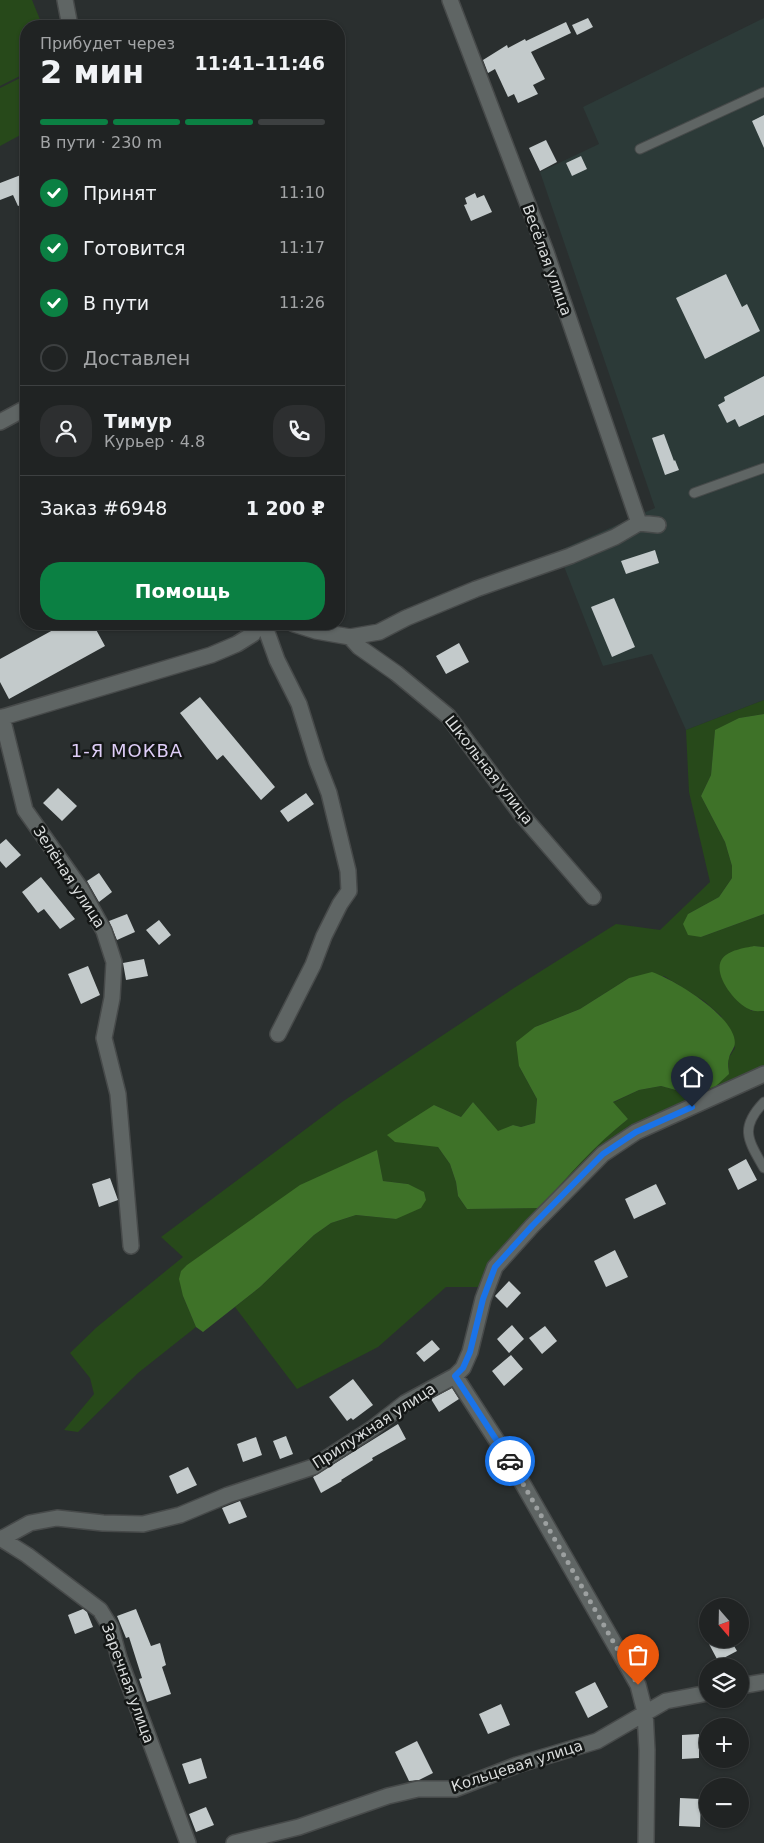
<!DOCTYPE html>
<html lang="ru">
<head>
<meta charset="utf-8">
<style>
  body { margin:0; font-family:"DejaVu Sans",sans-serif; background:#2d2f30; color:#f1f3f6; height:100vh; display:flex; flex-direction:column; font-size:19px; white-space:nowrap }
  * { box-sizing:border-box; margin:0 }
  p { font-size:16px; color:#a2a4a6 }
  .icon { flex:none; width:28px; height:28px; fill:none; stroke:currentColor; stroke-width:2; stroke-linecap:round; stroke-linejoin:round }
  .map { position:relative; flex:1; overflow:hidden }
  .details { position:absolute; left:20px; top:20px; width:325px; height:610px; display:flex; flex-direction:column; background:#202323; border-radius:20px; box-shadow:0 1px 4px #0004,0 0 0 1px #3d4041 }
  .details>* { flex:none }
  .needle { width:32px; rotate:160deg }
  .tools { position:absolute; left:699px; top:1598px; display:grid; gap:10px }
  .tools a { display:grid; place-items:center; width:50px; height:50px; border-radius:50%; background:#202323; box-shadow:0 1px 4px #0004,0 0 0 1px #3d4041; font-size:25px }
  .pin { position:absolute; display:grid; place-items:center; width:42px; height:42px; color:#fff; margin:-51px -21px; border-radius:50% 50% 50% 0; rotate:-45deg; box-shadow:0 0 5px #0007 }
  .pin .icon { rotate:45deg }
  .courier { position:absolute; display:grid; place-items:center; width:50px; height:50px; margin:-25px; border:4px solid #1a73e8; border-radius:50%; background:#fff; color:#222; box-shadow:0 1px 6px #0007 }
  .head em { font-style:normal; font-weight:700 }
  .head div { display:flex; flex-direction:column-reverse }
  .head { display:flex; align-items:center; justify-content:space-between; height:85px; padding:0 20px }
  h1 { font-size:32px; font-weight:700; line-height:38px }
  .bar { display:grid; grid-template-columns:repeat(4,1fr); gap:8px 5px; align-content:center; height:60px; padding:0 20px }
  .bar i { height:6px; border-radius:4px; background:#3d4041 }
  .bar .on { background:#0b8043 }
  .bar p { grid-column:span 4 }
  .line { display:flex; align-items:center; gap:12px; padding:0 20px; border-top:1px solid #3d4041 }
  .line div { flex:1 }
  .round { display:grid; place-items:center; flex:none; width:52px; height:52px; border-radius:20px; background:#2d2f30 }
  ol { padding:0 20px; list-style:none }
  li { display:flex; align-items:center; gap:15px; height:55px }
  li p { margin-inline-start:auto }
  li .icon { padding:5px; border-radius:50%; background:#0b8043; color:#fff; stroke-width:4 }
  li:last-child { color:#a2a4a6 }
  li i { width:28px; height:28px; border:2px solid #3d4041; border-radius:50% }
  .action { display:flex; gap:10px; margin-top:auto; padding:10px 20px }
  .action a { flex:1; height:58px; border-radius:20px; background:#0b8043; color:#fff; font-size:20px; font-weight:700; line-height:58px; text-align:center }
  .map>svg:first-child { display:block }
  .built { fill:#2c3a38 }
  .green { fill:#27491a; fill-rule:evenodd }
  .forest { fill:#3e7228 }
  .building { fill:#c3cacb }
  .lines { fill:none; stroke-linecap:round; stroke-linejoin:round }
  .lane-casing { stroke:#474a4a; stroke-width:11 }
  .street-casing { stroke:#474a4a; stroke-width:18 }
  .secondary-casing { stroke:#474a4a; stroke-width:18 }
  .lane { stroke:#5f6564; stroke-width:9 }
  .street { stroke:#5f6564; stroke-width:15 }
  .secondary { stroke:#5f6564; stroke-width:15 }
  .done { stroke:#9ca0a0; stroke-width:5; stroke-dasharray:0 9 }
  .route { stroke:#1a73e8; stroke-width:6 }
  .labels { text-anchor:middle; dominant-baseline:central; stroke-width:5; stroke-linejoin:round; paint-order:stroke }
  .street-label { font-size:15px; fill:#dadddd; stroke:#141716 }
  .quarter-label { font-size:18px; letter-spacing:1px; fill:#dfcef8; stroke:#141716 }
</style>
</head>
<body>
<div class="map">
<svg width="764" height="1843" viewBox="0 0 764 1843">
  <rect width="100%" height="100%" fill="#2a2f2f"/>
  <path class="built" d="M764,18V700L686,730L652,654L603,666L558,551L655,508L540,172L599,144L583,107Z"/>
  <path class="green" d="M0,0H32L41,22V26H26V73L0,86Z
    M26,75V132L0,146V88Z
    M764,700V714L739,718L715,731L711,775L701,796L725,842L732,866V878L719,897L688,914L701,937L764,914V947L754,946L751,1011H764V1072L602,1153L484,1287H446L378,1347L297,1389L235,1307L260,1287L314,1235L331,1223L356,1215L396,1219L408,1184L383,1181L377,1151L183,1296L196,1327L138,1373L78,1432L64,1430L94,1394L90,1378L70,1353L97,1327L183,1257L161,1237L342,1102L514,988L616,924L660,930L710,882L689,792L686,730ZM664,976L704,1001L721,1016L735,1048L728,1059L729,1074L694,1095L661,1086L639,1090L612,1103L628,1119C595,1145 567,1175 541,1208L467,1209L458,1196L456,1182L450,1164L438,1147L434,1105L461,1117L473,1102L498,1132L513,1125L521,1127L535,1123L537,1099L519,1066L535,1027L580,1009L629,978Z"/>
  <path class="forest" d="M764,714V914L701,937L688,935L683,924L688,914L719,897L732,878V866L725,842L701,796L711,775L715,730L739,718Z
    M754,946L764,947V1011C759,1011 753,1012 749,1009C735,1003 712,974 722,959C728,950 745,948 754,946Z
    M652,972C675,980 727,1012 734,1037C737,1048 731,1049 729,1058C727,1063 729,1070 729,1074L716,1086L694,1095L661,1086L639,1090L613,1102L628,1119C595,1145 568,1175 541,1208L467,1209L458,1196L456,1182L450,1164L438,1147L395,1142L387,1135L434,1105L461,1117L473,1102L498,1131L513,1125L521,1127L535,1123L537,1099L519,1066L516,1042L535,1027L580,1009L629,978Z
    M377,1150L383,1181L408,1184L424,1192L426,1200L421,1208L396,1219L356,1215L331,1223L314,1235L260,1287L203,1332L196,1327L183,1296L179,1279L181,1271L187,1265L300,1185Z"/>
  <path class="building" d="M588,18L593,27L577,35L572,25Z
    M566,22L571,33L531,52L545,79L533,85L538,94L518,103L514,94L508,97L495,69L488,73L483,60L507,45L508,48L525,39L526,41Z
    M764,115V148L752,121Z
    M546,140L557,162L540,171L529,148Z
    M581,156L587,169L572,176L566,163Z
    M26,173V203L18,206L13,195L0,200V183Z
    M475,193L477,198L484,195L492,212L471,221L464,205L467,204L465,198Z
    M726,274L742,307L747,304L760,331L705,359L676,298Z
    M764,376V415L739,427L735,419L727,423L718,405L725,401L724,397Z
    M664,434L674,461L675,460L679,470L665,475L652,438Z
    M655,550L659,563L626,574L621,561Z
    M614,598L635,647L612,657L591,607Z
    M64,624H93L105,646L9,699L0,682V659Z
    M459,643L469,662L446,674L436,656Z
    M200,697L275,787L261,800L223,755L217,760L180,713Z
    M58,788L77,806L62,821L43,803Z
    M306,793L314,804L288,822L280,811Z
    M6,839L21,855L6,868L0,861V844Z
    M99,873L112,892L99,902L87,881Z
    M41,877L75,919L60,929L44,909L38,913L22,892Z
    M127,914L135,932L117,940L109,921Z
    M159,920L171,935L159,945L146,930Z
    M144,959L148,976L126,980L123,963Z
    M88,966L100,995L81,1004L68,974Z
    M746,1159L757,1180L738,1190L728,1169Z
    M110,1178L118,1200L99,1207L92,1184Z
    M656,1184L666,1204L634,1219L625,1199Z
    M615,1250L628,1277L606,1287L594,1261Z
    M509,1281L521,1293L507,1308L495,1296Z
    M512,1325L524,1339L509,1353L497,1339Z
    M545,1326L557,1341L542,1354L529,1338Z
    M432,1340L440,1349L424,1362L416,1353Z
    M511,1355L523,1369L504,1386L492,1371Z
    M353,1379L373,1405L353,1420L351,1418L347,1421L329,1397Z
    M452,1388L459,1399L439,1412L431,1399Z
    M398,1424L406,1439L372,1458L373,1460L341,1480L342,1481L321,1493L313,1477Z
    M286,1436L293,1454L280,1459L273,1441Z
    M256,1437L262,1455L243,1462L237,1444Z
    M188,1467L197,1485L177,1494L169,1476Z
    M240,1501L247,1517L229,1524L222,1508Z
    M83,1609L87,1612L93,1627L75,1634L68,1615Z
    M136,1609L151,1646L160,1643L166,1665L162,1667L171,1694L147,1702L139,1679L142,1678L129,1637L126,1638L117,1616Z
    M718,1639H730L737,1651L718,1661L709,1644Z
    M595,1682L608,1707L588,1718L575,1692Z
    M501,1704L510,1725L488,1734L479,1714Z
    M699,1734V1758L682,1759V1735Z
    M417,1741L433,1773L419,1780L409,1781L395,1752Z
    M201,1758L207,1778L189,1784L182,1764Z
    M680,1798L701,1799L700,1827L679,1826Z
    M206,1807L214,1825L196,1832L189,1814Z"/>
  <g class="lines">
    <g class="lane-casing">
      <path id="lane" d="M640,149L764,92
        M694,493L764,468
        M764,1102C739,1128 748,1140 764,1168"/>
    </g>
    <g class="street-casing">
      <path id="street" d="M450,0L546,252L639,523
        M0,422L26,408
        M264,624L277,660L299,704L317,762L329,793L348,871L349,891L340,904L324,936L313,965L278,1034
        M294,624L316,631L350,637L379,632L406,618L476,589L570,556L615,537L639,523L658,525
        M350,637L359,647L396,673L448,716L521,814L593,897
        M2,717L25,810L81,889L104,931L114,962L112,998L104,1038L118,1094L131,1246
        M0,718L211,655L237,644L253,634L256,624
        M455,1376L508,1458L638,1685L645,1712L647,1750L646,1843
        M0,1538L27,1555L100,1610L111,1628L119,1658L188,1843
        M1,1539L30,1523L57,1518L103,1523L143,1524L180,1515L228,1495L313,1467L373,1428L405,1403L455,1376L463,1368L470,1352L483,1299L495,1267L532,1226L603,1154L636,1132L764,1074
        M740,1686L764,1682
        M234,1843L299,1827L388,1796L418,1789H455L517,1765L597,1741L666,1701L708,1693"/>
    </g>
    <g class="secondary-casing">
      <path id="secondary" d="M65,0L70,26"/>
    </g>
    <use href="#lane" class="lane"/>
    <use href="#street" class="street"/>
    <use href="#secondary" class="secondary"/>
  </g>
  <g class="lines">
    <path class="done" d="M510,1461L638,1685"/>
    <path class="route" d="M510,1461L455,1376L463,1368L470,1352L483,1299L495,1267L532,1226L603,1154L636,1132L692,1107"/>
  </g>
  <g class="labels">
    <g class="street-label">
      <text transform="translate(547 260) rotate(70)">Весёлая улица</text>
      <text transform="translate(489 770) rotate(52)">Школьная улица</text>
      <text transform="translate(69 877) rotate(57)">Зелёная улица</text>
      <text transform="translate(374 1426) rotate(-33)">Прилужная улица</text>
      <text transform="translate(128 1683) rotate(70)">Заречная улица</text>
      <text transform="translate(517 1766) rotate(-18)">Кольцевая улица</text>
    </g>
    <g class="quarter-label">
      <text x="127" y="750">1-Я МОКВА</text>
    </g>
  </g>
</svg>
<div class="tools">
<a><svg class="needle" viewBox="-14 -14 28 28"><path d="M0-13l5 13h-10z" fill="#e53935"/><path d="M0 13l5-13h-10z" fill="#a2a4a6"/></svg></a>
<a><svg class="icon" aria-label="layers" viewBox="0 0 24 24"><path d="M12 4l9 5-9 5-9-5zM3 14l9 5 9-5"/></svg></a>
<a>+</a>
<a>−</a>
</div>
<div class="pin" style="left:638px;top:1685px;background:#ea580c"><svg class="icon" aria-label="bag" viewBox="0 0 24 24"><path d="M5 8h14l-1 12H6zM9 8a3 3 0 0 1 6 0"/></svg></div>
<div class="pin" style="left:692px;top:1107px;background:#1f2937"><svg class="icon" aria-label="home" viewBox="0 0 24 24"><path d="M3 11l9-7 9 7M6 9v11h12V9"/></svg></div>
<div class="courier" style="left:510px;top:1461px"><svg class="icon" aria-label="car" viewBox="0 0 24 24"><path d="M5 17H2v-5l4-1 3-4h7l3 4 3 1v5h-3M9 17h6M6 11h13"/><circle cx="7" cy="17" r="2"/><circle cx="17" cy="17" r="2"/></svg></div>
<section class="details">
<div class="head"><div><h1>2 мин</h1><p>Прибудет через</p></div><em>11:41–11:46</em></div>
<div class="bar"><i class="on"></i><i class="on"></i><i class="on"></i><i></i><p>В пути · 230 m</p></div>
<ol>
<li><svg class="icon" aria-label="check" viewBox="0 0 24 24"><path d="M5 12l5 5 9-10"/></svg>Принят<p>11:10</p></li>
<li><svg class="icon" aria-label="check" viewBox="0 0 24 24"><path d="M5 12l5 5 9-10"/></svg>Готовится<p>11:17</p></li>
<li><svg class="icon" aria-label="check" viewBox="0 0 24 24"><path d="M5 12l5 5 9-10"/></svg>В пути<p>11:26</p></li>
<li><i></i>Доставлен</li>
</ol>
<div class="line" style="height:90px"><a class="round"><svg class="icon" aria-label="person" viewBox="0 0 24 24"><circle cx="12" cy="8" r="4"/><path d="M4 21q1-7 8-7t8 7"/></svg></a><div><b>Тимур</b><p>Курьер · 4.8</p></div><a class="round"><svg class="icon" aria-label="phone" viewBox="0 0 24 24"><path d="M5 4h4l2 5-3 2q2 4 5 5l2-3 5 2v4C11 20 4 13 5 4z"/></svg></a></div>
<div class="line" style="height:65px"><div>Заказ #6948</div><b>1 200 ₽</b></div>
<div class="action"><a>Помощь</a></div>
</section>
</div>
</body>
</html>
